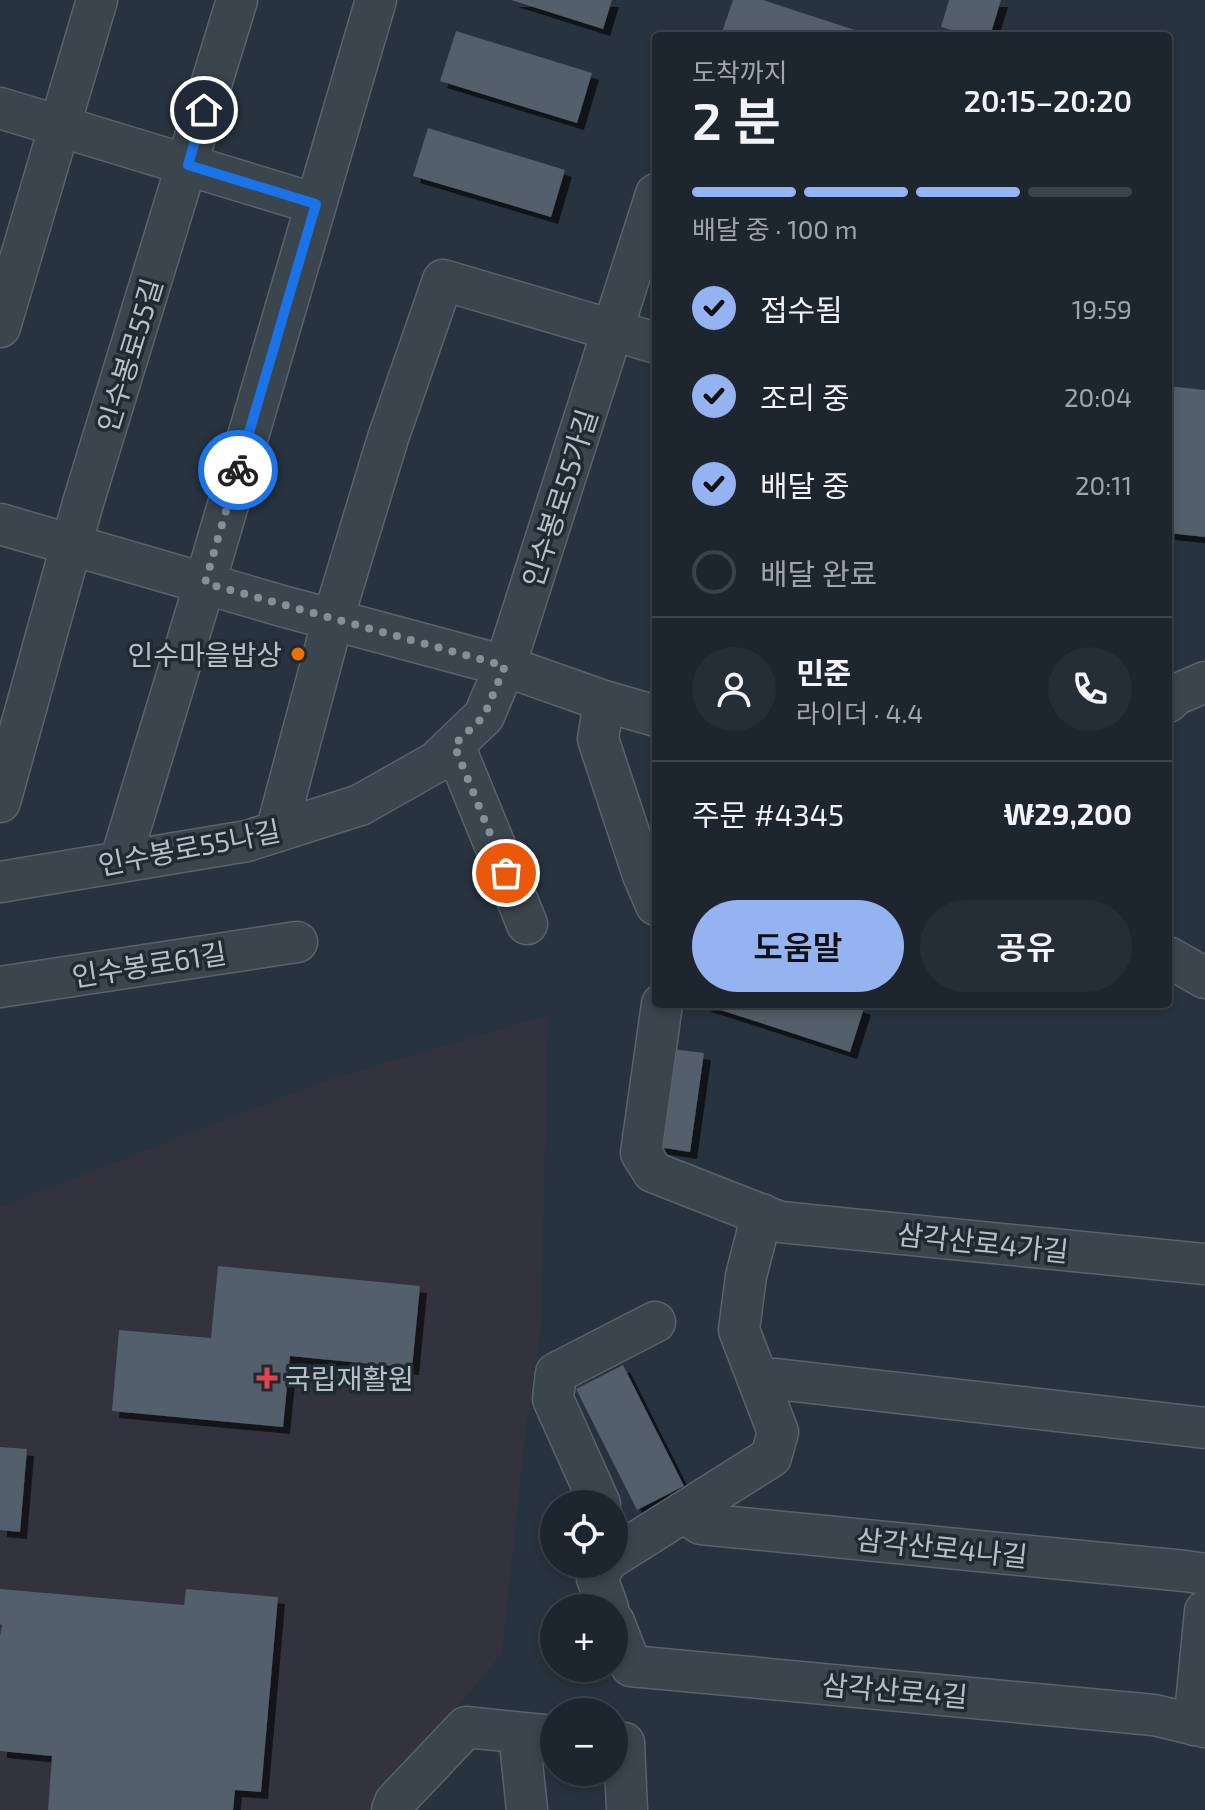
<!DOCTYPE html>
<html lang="ko">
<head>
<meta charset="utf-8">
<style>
  body { margin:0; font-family:"Exo 2","Noto Sans KR",sans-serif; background:#252e36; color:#f1f3f6; height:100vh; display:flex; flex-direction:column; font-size:30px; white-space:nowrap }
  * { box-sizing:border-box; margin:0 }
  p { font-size:26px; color:#a0a5aa }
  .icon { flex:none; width:44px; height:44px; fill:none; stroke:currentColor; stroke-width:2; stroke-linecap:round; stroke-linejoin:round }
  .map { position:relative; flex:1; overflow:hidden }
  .drawer { position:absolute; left:652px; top:32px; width:520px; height:976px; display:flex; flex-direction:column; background:#1d262e; border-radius:8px; box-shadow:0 4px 12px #0003,0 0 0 2px #3b434a }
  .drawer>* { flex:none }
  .controls { position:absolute; left:540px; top:1490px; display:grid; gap:16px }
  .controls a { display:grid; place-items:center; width:88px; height:88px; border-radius:50%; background:#1d262e; box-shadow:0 4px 12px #0003,0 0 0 2px #3b434a; font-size:40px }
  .pin { position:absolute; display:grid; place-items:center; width:68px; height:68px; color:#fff; margin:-34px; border:4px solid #fff; border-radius:50%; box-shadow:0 2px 8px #0007 }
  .courier { position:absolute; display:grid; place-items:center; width:80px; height:80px; margin:-40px; border:6px solid #1a73e8; border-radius:50%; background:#fff; color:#222; box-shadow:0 2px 10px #0007 }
  .head em { font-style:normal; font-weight:600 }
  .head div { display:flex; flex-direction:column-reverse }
  .head { display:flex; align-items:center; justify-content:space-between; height:136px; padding:0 40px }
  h1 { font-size:52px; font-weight:600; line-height:60px }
  .bar { display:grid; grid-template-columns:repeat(4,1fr); gap:12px 8px; align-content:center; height:96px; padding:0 40px }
  .bar i { height:10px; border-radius:6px; background:#3b434a }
  .bar .on { background:#95b2f1 }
  .bar p { grid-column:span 4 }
  .line { display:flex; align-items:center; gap:20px; padding:0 40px; border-top:2px solid #3b434a }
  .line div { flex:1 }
  .round { display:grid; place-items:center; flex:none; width:84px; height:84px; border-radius:42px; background:#252e36 }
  ol { padding:0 40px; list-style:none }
  li { display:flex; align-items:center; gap:24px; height:88px }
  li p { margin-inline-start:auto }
  li .icon { padding:8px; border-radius:50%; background:#95b2f1; color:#111; stroke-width:4 }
  li:last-child { color:#a0a5aa }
  li i { width:44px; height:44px; border:4px solid #3b434a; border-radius:50% }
  .button { display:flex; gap:16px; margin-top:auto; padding:16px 40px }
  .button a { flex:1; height:92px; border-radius:48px; background:#95b2f1; color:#111; font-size:32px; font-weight:600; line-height:92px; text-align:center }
  .button a+a { background:#252e36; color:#f1f3f6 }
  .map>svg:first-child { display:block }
  .medical { fill:#33323f }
  .building { fill:#525e6b; filter:url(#shadow) }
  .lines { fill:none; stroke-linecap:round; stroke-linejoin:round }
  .minor-casing { stroke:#59636c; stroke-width:43 }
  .minor { stroke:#3b454e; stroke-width:40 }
  .done { stroke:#858f98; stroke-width:8; stroke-dasharray:0 14.4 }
  .route { stroke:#1a73e8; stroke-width:10 }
  .food-dot { fill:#e8710a; stroke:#202a33; stroke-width:3 }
  .health-dot { fill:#e0444e; stroke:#202a33; stroke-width:3 }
  .labels { text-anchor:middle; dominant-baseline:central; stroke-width:7; stroke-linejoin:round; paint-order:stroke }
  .street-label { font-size:28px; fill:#b7c0c9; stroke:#202a33 }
  .poi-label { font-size:28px; fill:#b7c0c9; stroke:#202a33; text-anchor:end }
</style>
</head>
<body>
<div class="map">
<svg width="1205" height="1810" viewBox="0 0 1205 1810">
  <defs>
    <filter id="shadow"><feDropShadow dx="7" dy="7" stdDeviation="0" flood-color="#0009"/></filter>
  </defs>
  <rect width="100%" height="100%" fill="#27333e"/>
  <path class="medical" d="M548,1015L541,1329L526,1428L502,1653L375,1810H0V1207L324,1081Z"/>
  <path class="building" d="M511,0H612L603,29Z
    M733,0H763L873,36H724L721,35Z
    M949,0H1001L990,36H972L941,27Z
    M456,31L592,73L577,123L440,81Z
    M428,128L565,170L551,217L413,176Z
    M1168,386L1205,390V537L1168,533Z
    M702,1004H853L864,1008L850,1052Z
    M672,1049L704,1053L690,1152L658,1147Z
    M218,1266L420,1286L412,1368L290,1356L283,1427L112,1411L119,1330L211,1338Z
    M623,1365L684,1486L637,1510L576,1389Z
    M0,1447L27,1449L20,1532L0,1530Z
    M0,1589L184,1605L186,1589L278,1597L261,1792L235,1790L233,1810H48L52,1756L0,1751V1636L2,1625L0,1624Z"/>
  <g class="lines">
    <g class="minor-casing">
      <path id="minor" d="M0,108L316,204
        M0,327L97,0
        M0,524L282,606L505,666L604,701L656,716
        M604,701L598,739L643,875L656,905
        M1168,702L1175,695L1205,682
        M454,745L527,924
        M0,802L83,503L237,0
        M276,832L333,619L388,438L443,280L656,343
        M120,862L205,583L376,0
        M0,882L247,841L360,805L436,762L484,716L505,666L656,194
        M1168,957L1205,978
        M0,987L297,942
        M662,1004L641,1153L653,1172L780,1222L1205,1264
        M762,1389L776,1379L1205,1428
        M600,1504L553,1399L556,1373L655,1322
        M683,1512L701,1524L1185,1571L1205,1574
        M614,1556L771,1457L778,1432L739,1330L746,1276L762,1214
        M605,1564L597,1578L608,1608
        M614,1622L631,1666L1154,1715L1205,1727
        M1194,1725L1205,1611
        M519,1733L527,1810
        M614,1742L624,1743L627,1810
        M392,1810L395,1802L466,1727L554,1736"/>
    </g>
    <use href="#minor" class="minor"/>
  </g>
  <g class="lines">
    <path class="done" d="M238,470L205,583L505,666L484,716L454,745L506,873"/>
    <path class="route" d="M204,110L188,165L316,204L238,470"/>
  </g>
  <circle class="food-dot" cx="298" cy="654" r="8"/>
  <path class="health-dot" d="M263 1366h8v8h8v8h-8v8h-8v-8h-8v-8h8z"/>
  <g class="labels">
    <g class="street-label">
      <text transform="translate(129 355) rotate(-73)">인수봉로55길</text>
      <text transform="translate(559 498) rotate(-72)">인수봉로55가길</text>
      <text transform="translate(189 847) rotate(-11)">인수봉로55나길</text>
      <text transform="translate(149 964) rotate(-9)">인수봉로61길</text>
      <text transform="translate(983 1242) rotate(6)">삼각산로4가길</text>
      <text transform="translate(942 1547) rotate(6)">삼각산로4나길</text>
      <text transform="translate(895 1690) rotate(5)">삼각산로4길</text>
    </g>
    <g class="poi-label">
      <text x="282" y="654">인수마을밥상</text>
      <text x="285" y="1378" text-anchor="start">국립재활원</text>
    </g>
  </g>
</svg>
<div class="controls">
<a><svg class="icon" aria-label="locate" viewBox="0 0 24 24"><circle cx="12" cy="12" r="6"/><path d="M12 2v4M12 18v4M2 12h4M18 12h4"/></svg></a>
<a>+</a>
<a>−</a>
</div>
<div class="pin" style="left:506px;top:873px;background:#ea580c"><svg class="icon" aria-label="bag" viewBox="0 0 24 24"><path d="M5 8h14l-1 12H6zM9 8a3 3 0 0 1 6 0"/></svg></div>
<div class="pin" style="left:204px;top:110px;background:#1f2937"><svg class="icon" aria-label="home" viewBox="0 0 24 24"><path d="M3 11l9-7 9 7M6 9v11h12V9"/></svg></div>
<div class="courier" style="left:238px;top:470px"><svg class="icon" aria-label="bike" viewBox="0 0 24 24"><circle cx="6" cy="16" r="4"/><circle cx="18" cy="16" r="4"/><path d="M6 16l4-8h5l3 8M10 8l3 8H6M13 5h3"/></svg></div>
<section class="drawer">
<div class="head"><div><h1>2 분</h1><p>도착까지</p></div><em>20:15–20:20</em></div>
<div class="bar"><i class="on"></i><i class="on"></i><i class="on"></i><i></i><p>배달 중 · 100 m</p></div>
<ol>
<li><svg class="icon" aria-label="check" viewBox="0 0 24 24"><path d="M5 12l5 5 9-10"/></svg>접수됨<p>19:59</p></li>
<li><svg class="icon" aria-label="check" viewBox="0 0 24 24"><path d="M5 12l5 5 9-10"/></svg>조리 중<p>20:04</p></li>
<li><svg class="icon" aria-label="check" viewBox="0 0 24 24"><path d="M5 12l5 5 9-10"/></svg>배달 중<p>20:11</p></li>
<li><i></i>배달 완료</li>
</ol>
<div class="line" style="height:144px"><a class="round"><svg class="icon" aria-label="person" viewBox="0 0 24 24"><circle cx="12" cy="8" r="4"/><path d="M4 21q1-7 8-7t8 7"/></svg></a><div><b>민준</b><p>라이더 · 4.4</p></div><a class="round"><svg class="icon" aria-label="phone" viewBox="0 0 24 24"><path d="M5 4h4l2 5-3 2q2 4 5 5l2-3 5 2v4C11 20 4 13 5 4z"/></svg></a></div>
<div class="line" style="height:104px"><div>주문 #4345</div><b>₩29,200</b></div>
<div class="button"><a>도움말</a><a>공유</a></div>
</section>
</div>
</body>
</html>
